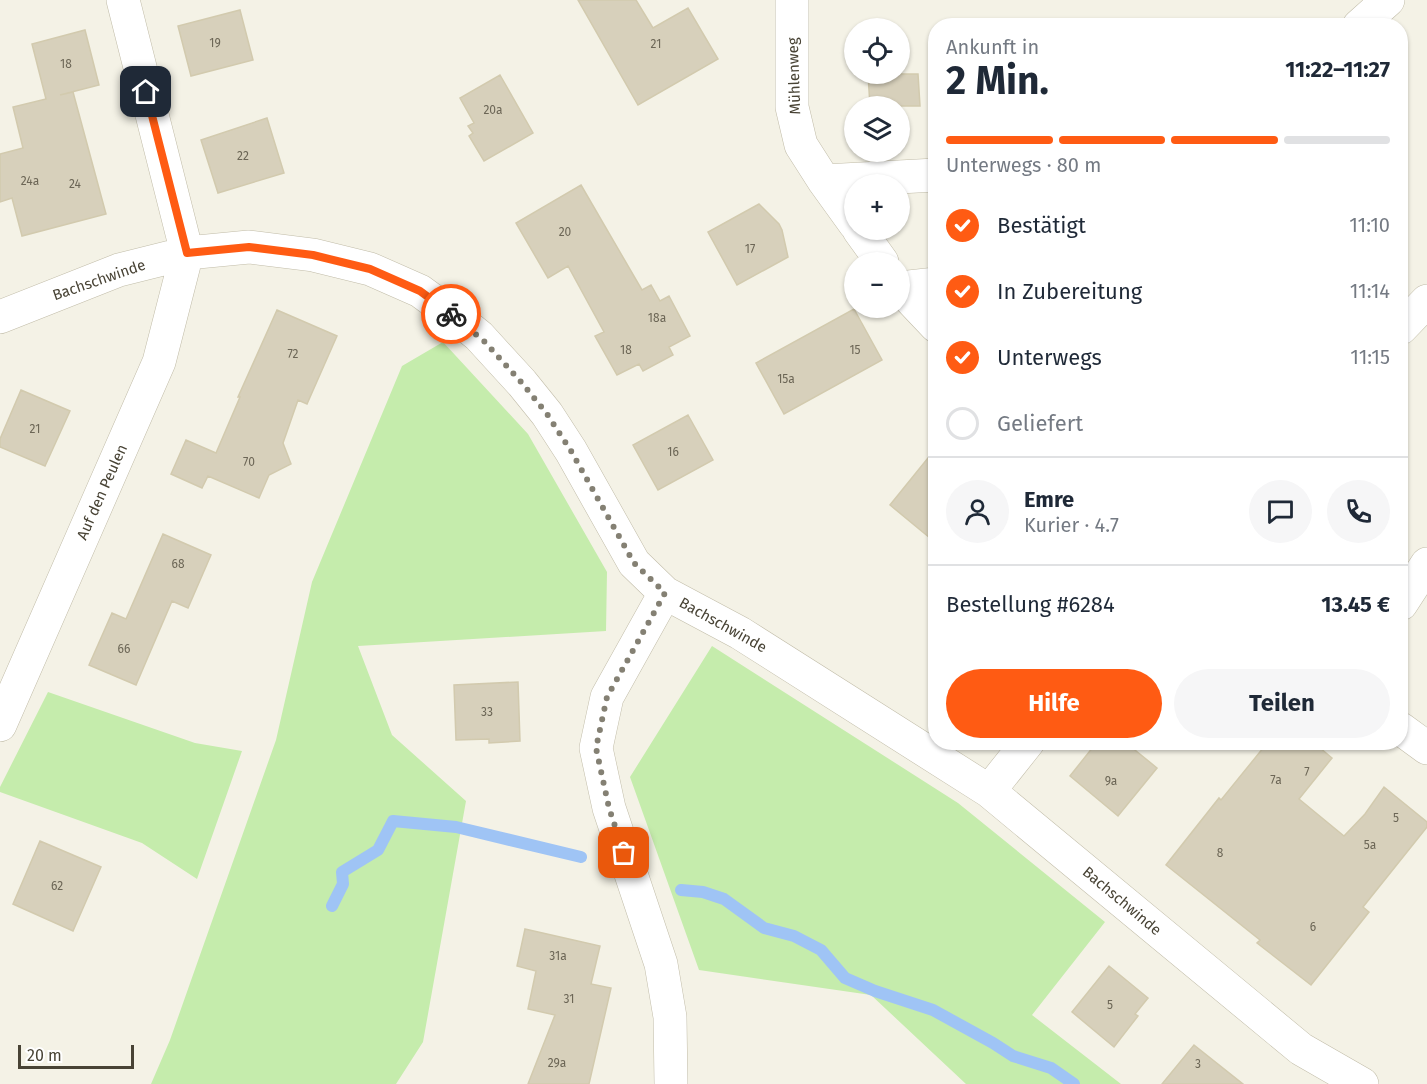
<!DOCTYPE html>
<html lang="de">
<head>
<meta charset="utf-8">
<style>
  body { margin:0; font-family:"Fira Sans",sans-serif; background:#f6f6f7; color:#1f2937; height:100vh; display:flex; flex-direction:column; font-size:22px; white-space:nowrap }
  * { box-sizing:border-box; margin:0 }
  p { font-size:20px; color:#747a83 }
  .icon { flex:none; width:33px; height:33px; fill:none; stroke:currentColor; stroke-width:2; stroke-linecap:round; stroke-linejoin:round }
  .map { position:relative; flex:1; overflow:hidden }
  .details { position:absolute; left:928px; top:18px; width:480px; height:732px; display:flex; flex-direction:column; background:#fff; border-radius:24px; box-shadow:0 2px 4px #0004 }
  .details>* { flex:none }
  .controls { position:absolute; left:844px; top:18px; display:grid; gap:12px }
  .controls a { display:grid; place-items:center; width:66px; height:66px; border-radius:50%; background:#fff; box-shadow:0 2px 4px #0004; font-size:30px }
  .scale { position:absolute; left:18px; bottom:15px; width:116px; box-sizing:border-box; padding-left:6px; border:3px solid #484335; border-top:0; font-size:16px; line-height:21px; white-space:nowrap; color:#484335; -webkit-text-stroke:4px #fff; paint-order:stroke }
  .pin { position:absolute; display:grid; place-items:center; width:51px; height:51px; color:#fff; margin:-26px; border-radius:12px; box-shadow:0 3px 9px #0006 }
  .courier { position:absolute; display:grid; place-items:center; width:60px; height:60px; margin:-30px; border:4px solid #ff5b13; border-radius:50%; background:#fff; color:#222; box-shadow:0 2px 8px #0007 }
  .summary em { font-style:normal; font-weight:700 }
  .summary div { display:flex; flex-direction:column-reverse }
  .summary { display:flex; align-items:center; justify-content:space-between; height:102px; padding:0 18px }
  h1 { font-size:39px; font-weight:700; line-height:45px }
  .bar { display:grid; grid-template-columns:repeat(4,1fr); gap:9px 6px; align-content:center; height:72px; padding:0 18px }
  .bar i { height:8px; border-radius:4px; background:#e0e1e3 }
  .bar .selected { background:#ff5b13 }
  .bar p { grid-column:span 4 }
  .line { display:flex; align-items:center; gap:15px; padding:0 18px; border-top:2px solid #e0e1e3 }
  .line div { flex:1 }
  .round { display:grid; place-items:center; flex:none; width:63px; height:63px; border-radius:32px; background:#f6f6f7 }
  ol { padding:0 18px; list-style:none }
  li { display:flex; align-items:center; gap:18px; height:66px }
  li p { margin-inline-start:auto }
  li .icon { padding:6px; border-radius:50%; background:#ff5b13; color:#fff; stroke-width:4 }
  li:last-child { color:#747a83 }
  li i { width:33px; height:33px; border:3px solid #e0e1e3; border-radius:50% }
  .primary-button { display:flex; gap:12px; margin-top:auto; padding:12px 18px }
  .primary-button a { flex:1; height:69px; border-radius:36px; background:#ff5b13; color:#fff; font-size:24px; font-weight:700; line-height:69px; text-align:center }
  .primary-button a+a { background:#f6f6f7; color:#1f2937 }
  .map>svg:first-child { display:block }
  .green { fill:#c5ecac }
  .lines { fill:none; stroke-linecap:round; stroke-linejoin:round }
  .stream { stroke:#9fc4f5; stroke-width:12 }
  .building { fill:#d7d0bb; stroke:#d2caae; stroke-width:1.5 }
  .minor-casing { stroke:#c1bca8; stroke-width:34 }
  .minor { stroke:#fff; stroke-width:33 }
  .done { stroke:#848073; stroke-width:6; stroke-dasharray:0 10.8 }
  .route { stroke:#ff5b13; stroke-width:8 }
  .labels { text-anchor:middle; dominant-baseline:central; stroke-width:4.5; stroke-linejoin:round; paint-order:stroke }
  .number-label { font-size:12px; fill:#6c6656 }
  .street-label { font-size:15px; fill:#484335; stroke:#fff }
</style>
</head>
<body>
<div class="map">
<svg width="1427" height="1084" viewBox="0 0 1427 1084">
  <rect width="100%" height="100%" fill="#f4f2e6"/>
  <path class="green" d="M443,342L528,434L607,572L606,631L358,646L392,735L466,801L423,1042L396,1084H151L170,1040L276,740L312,582L402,366Z
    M712,646L958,803L1105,922L1032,1015L1121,1084H966L871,995L699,970L630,777Z
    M48,692L195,743L242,751L197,879L142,843L0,792V787Z"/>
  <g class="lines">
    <path class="stream" d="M681,890L703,892L724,899L764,928L794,936L821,950L845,978L875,991L933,1010L993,1043L1013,1056L1051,1068L1074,1084
      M332,906L343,884L342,872L378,850L393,821L456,827L581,857"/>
  </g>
  <path class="building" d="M578,0H636L653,28L688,8L718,59L638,105Z
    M240,10L253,60L191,76L178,26Z
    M85,30L99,85L60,95L73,92L106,214L22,236L12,198L0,202V154L23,148L13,107L46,99L32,44Z
    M868,74H918L920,106H870Z
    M500,75L533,133L484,161L469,136L473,133L468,126L474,123L460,98Z
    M267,118L284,173L218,193L201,140Z
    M581,185L642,290L651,285L660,301L669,296L690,336L669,347L673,355L643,371L639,364L617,375L595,336L604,332L568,266L548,278L516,223Z
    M759,204L779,224L782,230L788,257L737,285L708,232Z
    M854,309L882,360L784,414L756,363Z
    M277,310L337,336L307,404L298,400L283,443L291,464L269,475L259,498L208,476L202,488L171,474L186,440L216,453L240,397H238Z
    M21,390L70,411L45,466L0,447V439Z
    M688,415L713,460L658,490L633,445Z
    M936,448V543L890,505Z
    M163,534L211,555L188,608L172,601L136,685L89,665L112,613L126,619Z
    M518,682L520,741L489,743V739L456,740L454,685Z
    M1097,742H1125L1157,768L1118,816L1070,776Z
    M1268,742H1313L1332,758L1299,799L1344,836L1365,814L1384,787L1427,822V827L1363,907L1369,912L1311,985L1257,943L1260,940L1166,865L1219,798L1221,800Z
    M40,841L101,867L73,931L13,904Z
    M525,929L600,946L591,984L611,988L589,1084H528L555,1015L528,1009L536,971L517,966Z
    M1109,966L1148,998L1135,1014L1138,1016L1114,1047L1072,1012Z
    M1194,1045L1243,1084H1162Z"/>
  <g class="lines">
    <g class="minor-casing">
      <path id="minor" d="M792,0V107L801,145L824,181L855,224
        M1359,26L1388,0
        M824,181L936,175
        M859,230L882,262
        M900,288L936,326
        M900,288L936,284
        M0,317L119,270L187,253L249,247L313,255L370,269L420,291L453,315L479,336L522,383L547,414L571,451L634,563L665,593L740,633L989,791L1301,1049L1362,1084
        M1401,328L1427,301
        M665,593L607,697L596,748L609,808L661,964L670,1017L671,1084
        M1401,604L1427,564
        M0,725L159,362L187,253L123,0
        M1401,729L1427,748
        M989,791L1028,742"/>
    </g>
    <use href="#minor" class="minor"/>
  </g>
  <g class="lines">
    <path class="done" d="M451,314L485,342L522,383L547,414L571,451L634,563L665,593L607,697L596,748L609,808L624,853"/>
    <path class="route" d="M146,92L187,253L249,247L313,255L370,269L420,291L451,314"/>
  </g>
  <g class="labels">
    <g class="number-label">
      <text x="215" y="43">19</text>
      <text x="656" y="44">21</text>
      <text x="66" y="64">18</text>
      <text x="493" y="110">20a</text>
      <text x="243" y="156">22</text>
      <text x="30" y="181">24a</text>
      <text x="75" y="184">24</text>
      <text x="565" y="232">20</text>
      <text x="750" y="249">17</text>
      <text x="657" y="318">18a</text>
      <text x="626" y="350">18</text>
      <text x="855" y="350">15</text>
      <text x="293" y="354">72</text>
      <text x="786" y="379">15a</text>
      <text x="35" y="429">21</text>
      <text x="673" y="452">16</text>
      <text x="249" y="462">70</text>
      <text x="178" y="564">68</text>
      <text x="124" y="649">66</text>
      <text x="487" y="712">33</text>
      <text x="1307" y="772">7</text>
      <text x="1276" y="780">7a</text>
      <text x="1111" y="781">9a</text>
      <text x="1396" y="818">5</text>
      <text x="1370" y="845">5a</text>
      <text x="1220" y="853">8</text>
      <text x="57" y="886">62</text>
      <text x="1313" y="927">6</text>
      <text x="558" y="956">31a</text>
      <text x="569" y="999">31</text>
      <text x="1110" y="1005">5</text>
      <text x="557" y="1063">29a</text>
      <text x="1198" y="1064">3</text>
    </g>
    <g class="street-label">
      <text transform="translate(794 76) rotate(-92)">Mühlenweg</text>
      <text transform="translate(99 280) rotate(-19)">Bachschwinde</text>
      <text transform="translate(102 492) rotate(-66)">Auf den Peulen</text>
      <text transform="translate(723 625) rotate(29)">Bachschwinde</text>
      <text transform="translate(1122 901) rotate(40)">Bachschwinde</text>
    </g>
  </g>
</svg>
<div class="controls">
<a><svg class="icon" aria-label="locate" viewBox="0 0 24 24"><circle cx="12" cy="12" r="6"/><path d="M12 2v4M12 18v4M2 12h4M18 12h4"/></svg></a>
<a><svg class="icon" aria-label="layers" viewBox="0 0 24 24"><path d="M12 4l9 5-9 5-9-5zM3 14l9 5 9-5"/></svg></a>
<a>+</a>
<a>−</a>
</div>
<div class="scale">20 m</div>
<div class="pin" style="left:624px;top:853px;background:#ea580c"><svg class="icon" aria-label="bag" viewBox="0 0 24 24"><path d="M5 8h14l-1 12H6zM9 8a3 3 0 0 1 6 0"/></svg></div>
<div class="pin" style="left:146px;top:92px;background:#1f2937"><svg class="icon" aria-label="home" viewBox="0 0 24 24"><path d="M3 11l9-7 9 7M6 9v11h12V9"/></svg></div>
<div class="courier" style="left:451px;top:314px"><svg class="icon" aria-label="bike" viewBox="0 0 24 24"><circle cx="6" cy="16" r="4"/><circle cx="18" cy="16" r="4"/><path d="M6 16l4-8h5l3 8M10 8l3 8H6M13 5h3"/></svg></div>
<section class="details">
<div class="summary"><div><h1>2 Min.</h1><p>Ankunft in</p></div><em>11:22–11:27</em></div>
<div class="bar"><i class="selected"></i><i class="selected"></i><i class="selected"></i><i></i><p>Unterwegs · 80 m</p></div>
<ol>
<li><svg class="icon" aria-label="check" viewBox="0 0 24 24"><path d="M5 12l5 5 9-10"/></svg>Bestätigt<p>11:10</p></li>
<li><svg class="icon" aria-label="check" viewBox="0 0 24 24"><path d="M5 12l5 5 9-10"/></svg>In Zubereitung<p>11:14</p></li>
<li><svg class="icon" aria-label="check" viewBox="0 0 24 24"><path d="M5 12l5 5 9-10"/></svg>Unterwegs<p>11:15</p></li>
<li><i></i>Geliefert</li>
</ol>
<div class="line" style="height:108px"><a class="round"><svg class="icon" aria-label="person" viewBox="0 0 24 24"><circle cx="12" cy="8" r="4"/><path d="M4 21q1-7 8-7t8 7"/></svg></a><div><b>Emre</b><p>Kurier · 4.7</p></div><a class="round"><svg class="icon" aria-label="chat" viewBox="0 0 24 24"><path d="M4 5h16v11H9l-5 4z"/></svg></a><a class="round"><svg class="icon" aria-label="phone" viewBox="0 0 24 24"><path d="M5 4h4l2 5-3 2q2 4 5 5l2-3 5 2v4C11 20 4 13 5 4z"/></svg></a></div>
<div class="line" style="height:78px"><div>Bestellung #6284</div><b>13.45 €</b></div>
<div class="primary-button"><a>Hilfe</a><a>Teilen</a></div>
</section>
</div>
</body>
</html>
